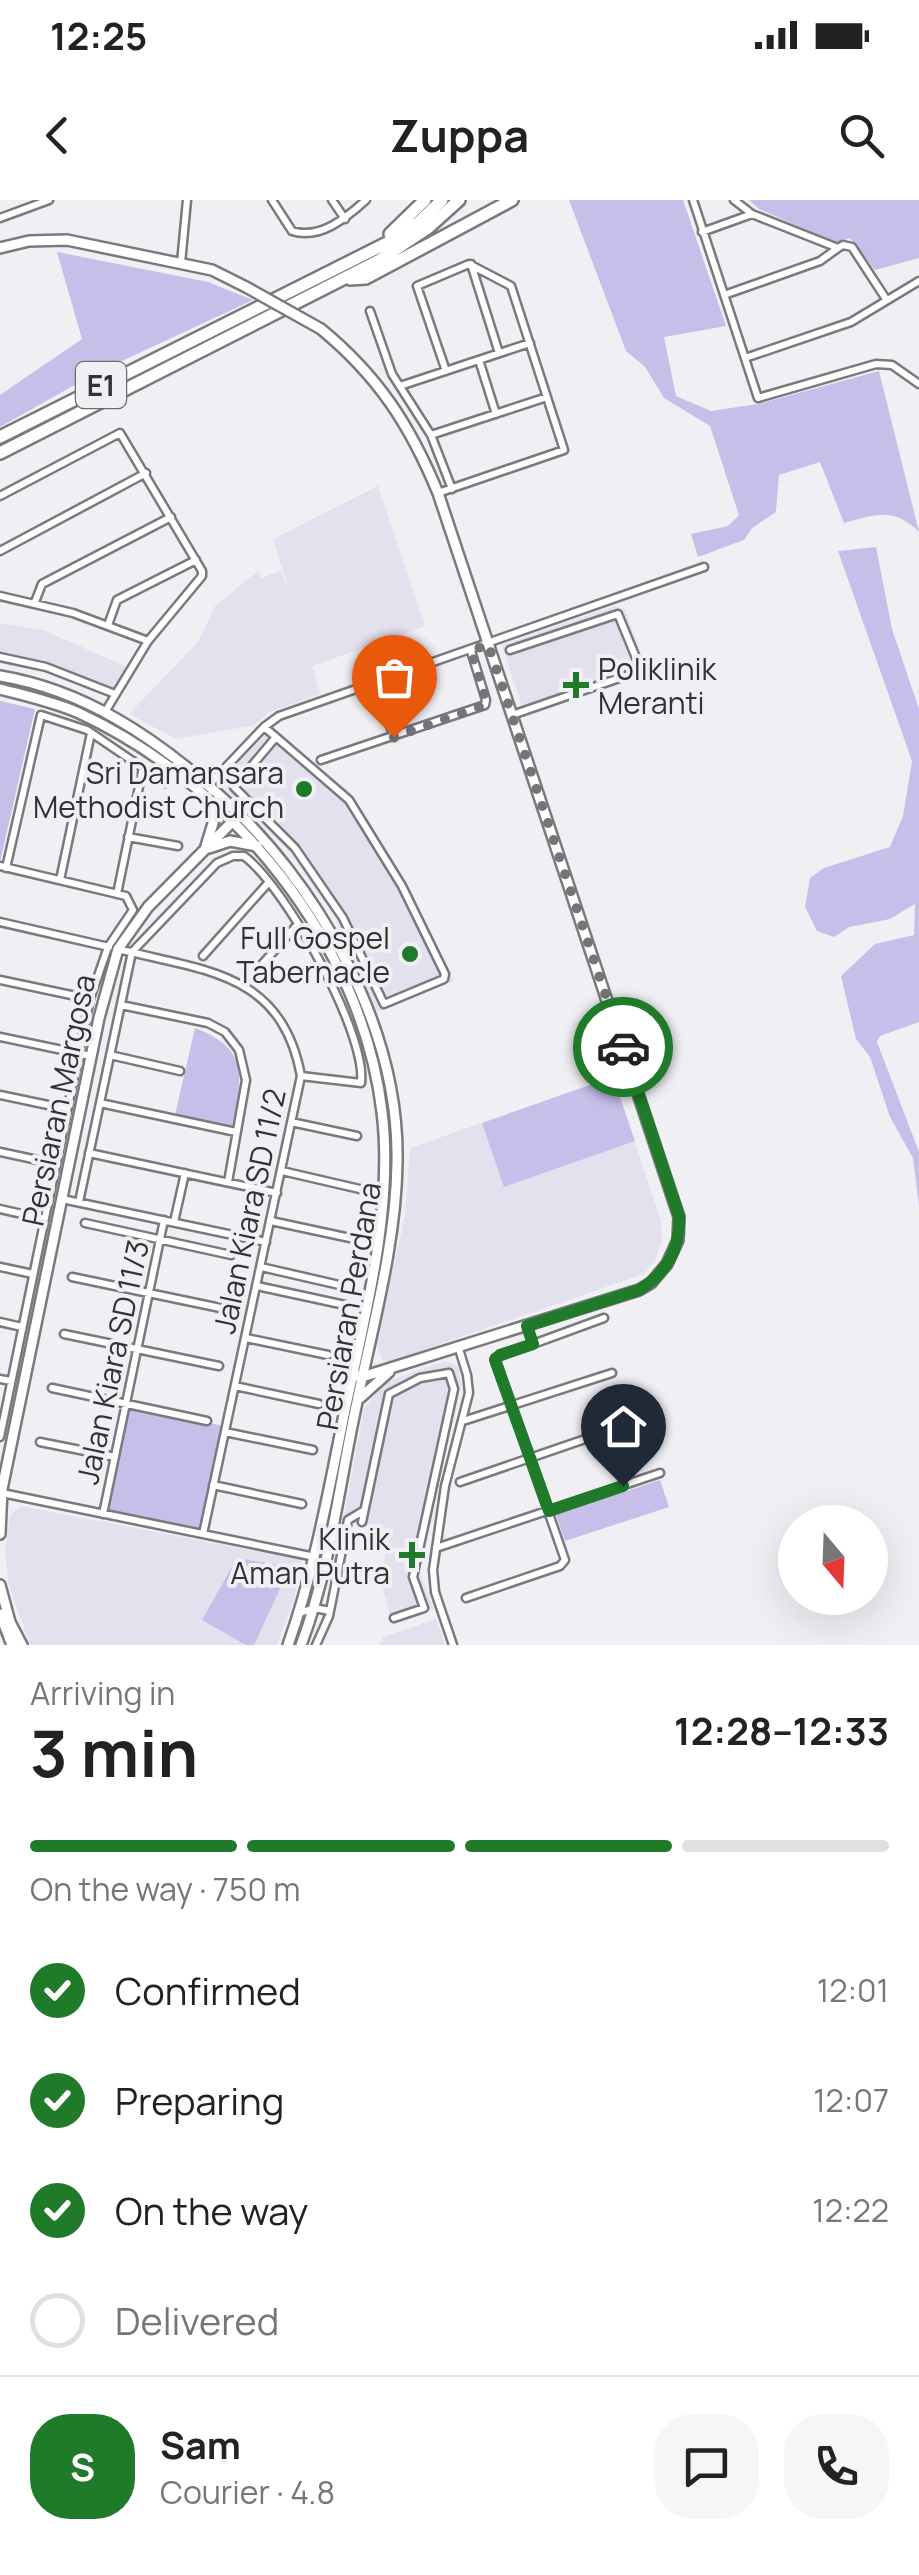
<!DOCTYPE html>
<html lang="en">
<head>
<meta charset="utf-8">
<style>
  body { margin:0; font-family:Manrope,sans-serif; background:#f6f6f6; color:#222; height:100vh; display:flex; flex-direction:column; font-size:38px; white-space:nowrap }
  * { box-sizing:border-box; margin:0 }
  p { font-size:32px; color:#767676 }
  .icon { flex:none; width:55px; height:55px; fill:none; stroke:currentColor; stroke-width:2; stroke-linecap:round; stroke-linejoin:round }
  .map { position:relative; height:1445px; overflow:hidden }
  .drawer { display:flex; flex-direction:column; background:#fff; flex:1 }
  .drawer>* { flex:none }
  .needle { width:65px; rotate:161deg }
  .controls { position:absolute; left:778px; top:1305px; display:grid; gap:20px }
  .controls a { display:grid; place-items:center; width:110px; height:110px; border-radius:50%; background:#fff; box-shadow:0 10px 40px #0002; font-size:50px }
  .pin { position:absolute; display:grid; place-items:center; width:85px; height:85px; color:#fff; margin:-102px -42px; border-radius:50% 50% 50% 0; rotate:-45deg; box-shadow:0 0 10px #0007 }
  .pin .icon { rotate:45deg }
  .courier { position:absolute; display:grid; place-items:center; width:100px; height:100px; margin:-50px; border:8px solid #1f7a2a; border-radius:50%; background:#fff; color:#222; box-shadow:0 2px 12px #0007 }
  .overview em { font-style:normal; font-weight:700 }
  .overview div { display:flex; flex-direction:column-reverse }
  .overview { display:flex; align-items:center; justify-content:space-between; height:170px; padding:0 30px }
  h1 { font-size:65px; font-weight:700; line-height:75px }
  .bar { display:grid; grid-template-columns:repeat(4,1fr); gap:15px 10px; align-content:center; height:120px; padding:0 30px }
  .bar i { height:12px; border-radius:8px; background:#e0e0e0 }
  .bar .active { background:#1f7a2a }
  .bar p { grid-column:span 4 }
  .line { display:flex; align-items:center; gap:25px; padding:0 30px; border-top:2px solid #e0e0e0 }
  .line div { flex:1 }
  .round { display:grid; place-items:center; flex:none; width:105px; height:105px; border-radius:40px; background:#f6f6f6 }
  ol { padding:0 30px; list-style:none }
  li { display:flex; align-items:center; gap:30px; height:110px }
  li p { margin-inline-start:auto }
  li .icon { padding:10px; border-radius:50%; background:#1f7a2a; color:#fff; stroke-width:4 }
  li:last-child { color:#767676 }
  li i { width:55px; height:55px; border:5px solid #e0e0e0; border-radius:50% }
  .status { display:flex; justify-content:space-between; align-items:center; height:70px; padding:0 50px; background:#fff; direction:ltr }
  .status svg { height:28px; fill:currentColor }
  header { display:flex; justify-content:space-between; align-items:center; height:130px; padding:0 30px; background:#fff; font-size:45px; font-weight:700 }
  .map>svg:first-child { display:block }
  .built { fill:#e3e1ed }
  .green { fill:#c7beea }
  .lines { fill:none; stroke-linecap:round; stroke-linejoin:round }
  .street-casing { stroke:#7a797e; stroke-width:11 }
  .secondary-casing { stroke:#7a797e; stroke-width:14 }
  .highway-casing { stroke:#7a797e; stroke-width:16 }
  .street { stroke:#fff; stroke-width:6 }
  .secondary { stroke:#fff; stroke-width:9 }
  .highway { stroke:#fff; stroke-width:11 }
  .secondary-bridge-casing { stroke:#7a797e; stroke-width:14; stroke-linecap:butt }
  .secondary-bridge { stroke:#fff; stroke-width:9 }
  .done { stroke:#757578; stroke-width:10; stroke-dasharray:0 18 }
  .route { stroke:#1f7a2a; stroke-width:12 }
  .poi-dot { fill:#1f7a2a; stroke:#f0eff4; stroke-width:4 }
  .labels { text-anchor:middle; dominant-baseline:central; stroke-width:8; stroke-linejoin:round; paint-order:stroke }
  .shield { fill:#f0eff4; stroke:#6c6b6e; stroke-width:2.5 }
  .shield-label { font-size:28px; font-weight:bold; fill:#333335 }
  .poi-label { font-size:30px; fill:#333335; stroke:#f0eff4; text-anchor:end }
  .street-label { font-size:30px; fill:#333335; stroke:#f0eff4 }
</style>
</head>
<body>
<div class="status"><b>12:25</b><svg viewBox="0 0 49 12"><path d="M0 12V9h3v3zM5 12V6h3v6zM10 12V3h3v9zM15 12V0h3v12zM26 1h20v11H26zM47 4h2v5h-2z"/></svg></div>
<header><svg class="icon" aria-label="back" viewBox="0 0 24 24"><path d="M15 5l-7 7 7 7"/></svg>Zuppa<svg class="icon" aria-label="search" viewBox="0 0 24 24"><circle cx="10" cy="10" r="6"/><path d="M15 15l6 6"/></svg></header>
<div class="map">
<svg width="919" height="1445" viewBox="0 0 919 1445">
  <rect width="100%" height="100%" fill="#f0eff4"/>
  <path class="built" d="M378,286L425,426L312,466L320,494L269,512L255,525L176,539L129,514L198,442L215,406L258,371L261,378L281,371L290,394L273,339Z
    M615,406L625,409L647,471L524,514L502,445Z
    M0,423L43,430L134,470L116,498L32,468L0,462Z
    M273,527L351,595L407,685L454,781L378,812L336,719L289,651L222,586L223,579Z
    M613,877L661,1021L662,1040L655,1061L644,1074L388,1162L382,1160L376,1144L405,1016L410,948Z
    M446,1161L458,1166L461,1184L419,1372L434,1409L392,1423L381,1381L390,1328L343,1322L364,1208L386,1182Z
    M21,1306L302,1360L295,1396L277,1445H30L8,1383L5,1351L10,1315Z
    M436,1419L445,1445H379L383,1437Z"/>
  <path class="green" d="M569,0H683L726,126L664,137L676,196L711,211L758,204L879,171L919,332C894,307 876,314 844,323L820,262L779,275L776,312L752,328L744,340L698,357L691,334L728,326L739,315L710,226L664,198L645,167L626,151Z
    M749,0H919V58L875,70L850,38L836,43L759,9Z
    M57,52L208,82L253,100L96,173L0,227V195L82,139Z
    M876,347L892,429L919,509V822L880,836L877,842L919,952V1006L913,958L890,917L870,857L856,839L841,776L875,744L914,735L915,704L890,719L849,727L834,737L817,731L805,707L810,678L824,668L890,647L903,616L912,561L838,351Z
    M0,501L35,509L0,662Z
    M195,828C250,849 242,876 232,927L175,915Z
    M613,877L635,941L504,987L482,923Z
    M128,1206L224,1226L202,1332L105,1312Z
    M660,1280L669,1307L565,1341L556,1315Z
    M237,1358L290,1367L254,1445H246L202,1420Z"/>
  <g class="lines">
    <g class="street-casing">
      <path id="street" d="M272,0L292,31C320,40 346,18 366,0
        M332,0L345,19
        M693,0L758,198L876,164L892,165L919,184
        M734,0L752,14L838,48L843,45L852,47L886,99
        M0,18L49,0
        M702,32L752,14
        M181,63L187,0
        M471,64L499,153
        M724,95L820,61L838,48
        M370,111L392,174L431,235L452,289
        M745,158L851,122L919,81
        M479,160L496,214
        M400,186L530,143
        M431,235L547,197
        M438,293L564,250L511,86L469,64L417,86L446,171
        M0,296L120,233L202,371V376L148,441L105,512
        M0,351L146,273
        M0,396L73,413L148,441
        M35,402L42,384L171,317
        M108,425L117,400L196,360
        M510,450L618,414L639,465L634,473L512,515
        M0,457L46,467L115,494
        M375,484L394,537
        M264,527L276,537L349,600L402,686L445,774L444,779L384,804L343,718L295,648L234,587L276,537
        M321,560L485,505L486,500L471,451
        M209,585L264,527L279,516L704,367
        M128,637L178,646
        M0,666L126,696L133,710L108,747L90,799L0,1237
        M6,668L41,515L87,530L165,583
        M60,680L91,533
        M117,694L143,567
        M0,722L109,747
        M118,749C205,771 282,772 301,876L203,1334
        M203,756L269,682
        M256,771L298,724
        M0,780L90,799
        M121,805L208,823L225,832L239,850L246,880L228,982
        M0,837L91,856
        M110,855L180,871
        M0,895L67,909
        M100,903L236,932
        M291,922L357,936
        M0,952L56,964
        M89,953L277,993
        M282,971L364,990
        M62,999L266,1042
        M79,1002L132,752L217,663L233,656H244C285,686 367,833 361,883L301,876
        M0,1009L44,1019
        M271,1021L350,1038
        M174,1022L185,973
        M85,1023L231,1055
        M0,1067L33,1074
        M261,1067L348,1087
        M72,1077L230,1110
        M257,1086L345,1105
        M0,1122L22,1127
        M64,1134L219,1166
        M246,1138L328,1155
        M0,1179L11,1181
        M235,1186L319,1204
        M52,1188L207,1221
        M463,1221L612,1173
        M225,1232L313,1250
        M40,1242L115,1257
        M460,1282L626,1225
        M213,1285L302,1304
        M2,1293L315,1357
        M103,1314L164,1020
        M362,1322L389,1194L420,1178L449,1173L454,1189L413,1377L424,1408L394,1418
        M436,1348L660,1273
        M466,1398L560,1366L565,1360L495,1158L604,1118
        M300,1413L314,1408L330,1411
        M316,1445L329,1416L348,1320L363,1311
        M453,1445L435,1392L433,1370L445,1286L469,1193L467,1175L459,1149"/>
    </g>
    <g class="secondary-casing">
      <path id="secondary" d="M0,48L29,41L67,40L212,70L246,87
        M321,129C378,176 410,225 438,293L679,1017L678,1040L667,1064L651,1083L639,1090L362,1177L353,1175
        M0,476C84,490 154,537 217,593C317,681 400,827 397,963C396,1043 373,1124 357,1202C339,1284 331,1366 301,1445
        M0,489C27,496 54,502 79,513C232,584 362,742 382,912C394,1008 365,1116 345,1210C329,1289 315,1369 288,1445
        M206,646L214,620L208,604
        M209,648L230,641L257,646
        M360,1198L389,1172
        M0,1334L2,1289L99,818L118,749L148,707L232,622
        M0,1385L10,1422L22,1445
        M0,1414L12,1445"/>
    </g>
    <g class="highway-casing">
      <path id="highway" d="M390,34L425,0
        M350,79L366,78L512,0
        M0,237L387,43L419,22L442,0
        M0,253L378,61L428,28L459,0"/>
    </g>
    <use href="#street" class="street"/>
    <use href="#secondary" class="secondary"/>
    <use href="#highway" class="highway"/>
    <g class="secondary-bridge-casing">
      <path id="secondary-bridge" d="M246,87L321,129"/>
    </g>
    <use href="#secondary-bridge" class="secondary-bridge"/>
  </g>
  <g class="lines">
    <path class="done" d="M394,537L485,505L486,500L471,451L488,444L623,847"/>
    <path class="route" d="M623,1286L549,1311L495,1160L500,1155L533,1144L527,1126L639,1090C666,1074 681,1048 679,1016L623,847"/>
  </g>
  <g class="poi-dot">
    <path d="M571 470h10v10h10v10h-10v10h-10v-10h-10v-10h10z"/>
    <circle cx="304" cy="589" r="10"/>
    <circle cx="410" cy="754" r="10"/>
    <path d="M407 1340h10v10h10v10h-10v10h-10v-10h-10v-10h10z"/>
  </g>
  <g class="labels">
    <rect class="shield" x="76" y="162" width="50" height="46" rx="8"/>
    <g class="shield-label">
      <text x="101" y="185">E1</text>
    </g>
    <g class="poi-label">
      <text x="598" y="468" text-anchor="start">Poliklinik<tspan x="598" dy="34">Meranti</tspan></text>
      <text x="284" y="572">Sri Damansara<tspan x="284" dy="34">Methodist Church</tspan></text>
      <text x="390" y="737">Full Gospel<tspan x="390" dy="34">Tabernacle</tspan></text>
      <text x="390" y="1338">Klinik<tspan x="390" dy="34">Aman Putra</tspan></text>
    </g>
    <g class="street-label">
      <text transform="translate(58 900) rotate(-78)">Persiaran Margosa</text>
      <text transform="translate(249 1011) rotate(-78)">Jalan Kiara SD 11/2</text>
      <text transform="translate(348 1106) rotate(-80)">Persiaran Perdana</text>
      <text transform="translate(112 1162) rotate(-78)">Jalan Kiara SD 11/3</text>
    </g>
  </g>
</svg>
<div class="controls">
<a><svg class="needle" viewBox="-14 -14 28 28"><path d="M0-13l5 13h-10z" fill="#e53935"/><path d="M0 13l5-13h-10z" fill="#767676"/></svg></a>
</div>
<div class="pin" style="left:394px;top:537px;background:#ea580c"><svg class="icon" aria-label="bag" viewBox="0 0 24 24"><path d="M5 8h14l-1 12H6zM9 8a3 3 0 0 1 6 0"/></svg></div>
<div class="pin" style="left:623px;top:1286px;background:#1f2937"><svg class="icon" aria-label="home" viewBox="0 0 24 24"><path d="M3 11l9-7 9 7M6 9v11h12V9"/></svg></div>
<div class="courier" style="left:623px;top:847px"><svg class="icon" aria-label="car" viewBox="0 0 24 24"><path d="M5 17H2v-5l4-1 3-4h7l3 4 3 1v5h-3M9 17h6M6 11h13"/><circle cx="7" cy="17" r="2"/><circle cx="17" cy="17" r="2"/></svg></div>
</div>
<section class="drawer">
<div class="overview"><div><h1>3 min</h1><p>Arriving in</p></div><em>12:28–12:33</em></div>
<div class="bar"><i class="active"></i><i class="active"></i><i class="active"></i><i></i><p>On the way · 750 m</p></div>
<ol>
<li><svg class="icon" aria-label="check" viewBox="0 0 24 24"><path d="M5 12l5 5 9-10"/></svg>Confirmed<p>12:01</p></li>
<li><svg class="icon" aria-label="check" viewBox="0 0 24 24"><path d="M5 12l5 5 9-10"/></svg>Preparing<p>12:07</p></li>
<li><svg class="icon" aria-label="check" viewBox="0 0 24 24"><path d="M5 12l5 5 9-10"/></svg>On the way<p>12:22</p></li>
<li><i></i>Delivered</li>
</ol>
<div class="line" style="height:180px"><b class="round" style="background:#1f7a2a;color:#fff">S</b><div><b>Sam</b><p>Courier · 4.8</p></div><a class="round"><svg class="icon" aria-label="chat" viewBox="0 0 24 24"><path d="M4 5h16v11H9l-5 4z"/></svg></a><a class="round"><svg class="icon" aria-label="phone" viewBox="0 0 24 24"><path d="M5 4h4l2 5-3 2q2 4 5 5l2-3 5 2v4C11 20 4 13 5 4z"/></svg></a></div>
</section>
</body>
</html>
